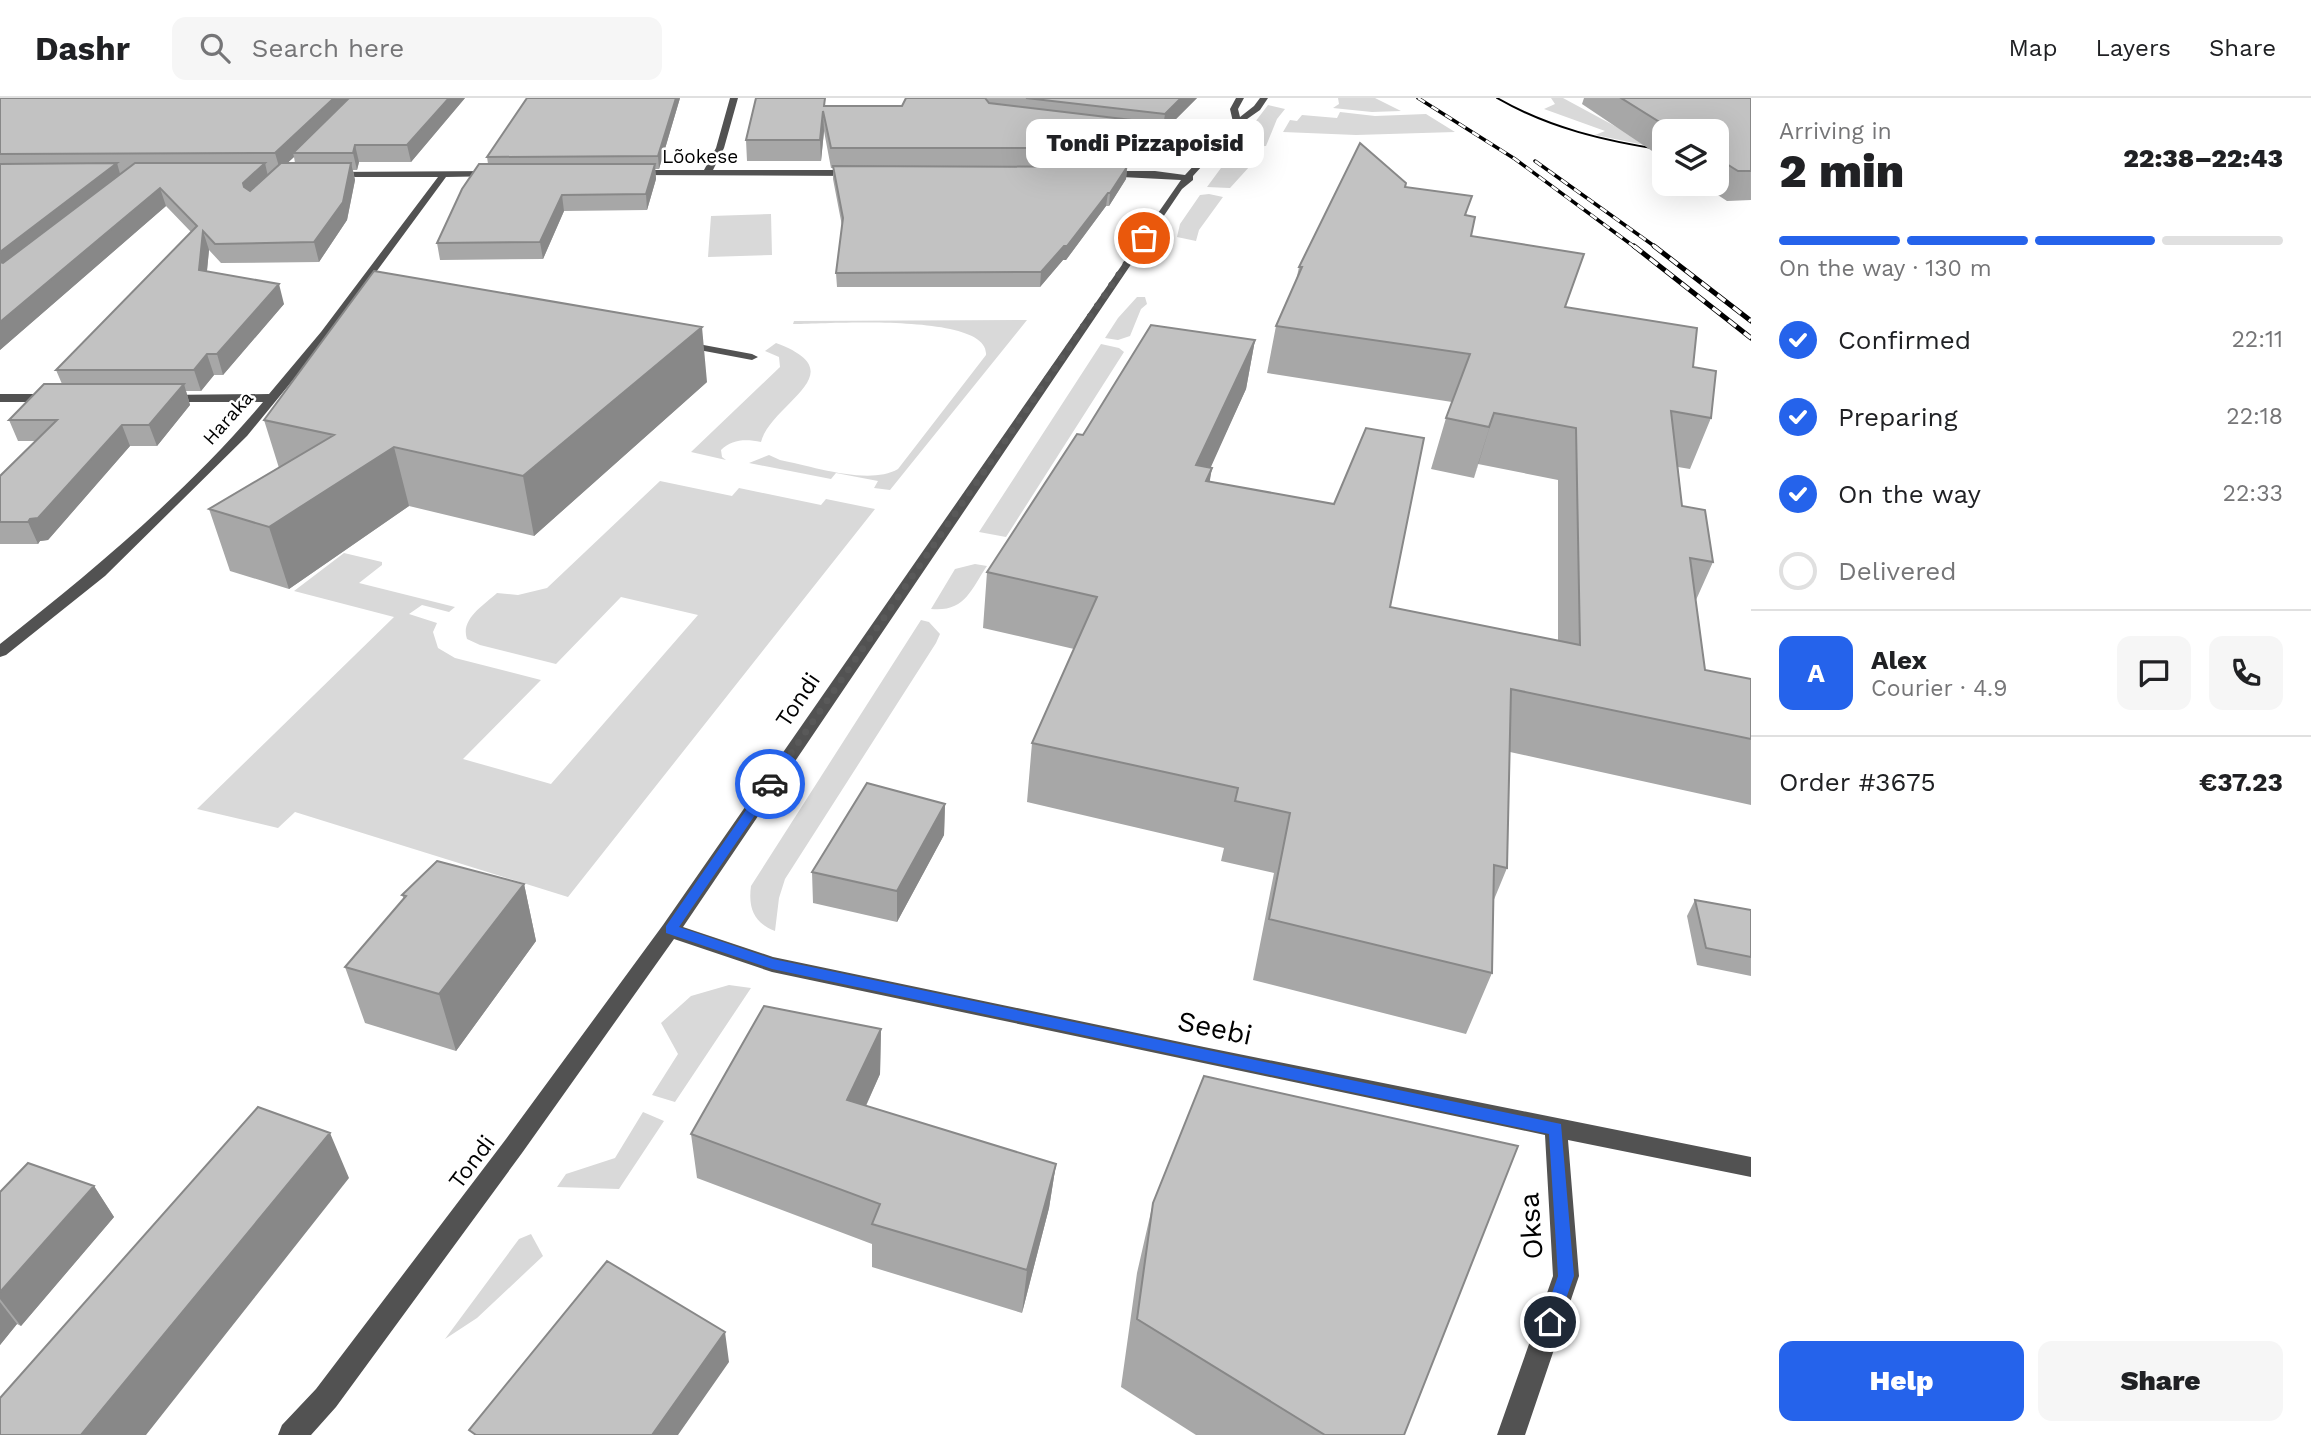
<!DOCTYPE html>
<html lang="en">
<head>
<meta charset="utf-8">
<style>
  body { margin:0; font-family:"Work Sans",sans-serif; background:#f6f6f6; color:#202124; height:100vh; display:flex; flex-direction:column; font-size:26px; white-space:nowrap }
  * { box-sizing:border-box; margin:0 }
  p { font-size:23px; color:#757577 }
  .icon { flex:none; width:38px; height:38px; fill:none; stroke:currentColor; stroke-width:2; stroke-linecap:round; stroke-linejoin:round }
  .map { position:relative; flex:1; overflow:hidden }
  .sheet { display:flex; flex-direction:column; background:#fff; width:560px }
  .sheet>* { flex:none }
  .controls { position:absolute; left:1652px; top:21px; display:grid; gap:14px }
  .controls a { display:grid; place-items:center; width:77px; height:77px; border-radius:14px; background:#fff; box-shadow:0 7px 28px #0002; font-size:35px }
  .pin { position:absolute; display:grid; place-items:center; width:60px; height:60px; color:#fff; margin:-30px; border:4px solid #fff; border-radius:50%; box-shadow:0 2px 7px #0007 }
  .courier { position:absolute; display:grid; place-items:center; width:70px; height:70px; margin:-35px; border:5px solid #2563eb; border-radius:50%; background:#fff; color:#222; box-shadow:0 2px 9px #0007 }
  .bubble { position:absolute; height:49px; border-radius:14px; background:#fff; box-shadow:0 7px 28px #0002; font-size:23px; font-weight:800; line-height:49px; text-align:center }
  .headline em { font-style:normal; font-weight:800 }
  .headline div { display:flex; flex-direction:column-reverse }
  .headline { display:flex; align-items:center; justify-content:space-between; height:119px; padding:0 28px }
  h1 { font-size:46px; font-weight:800; line-height:52px }
  .bar { display:grid; grid-template-columns:repeat(4,1fr); gap:10px 7px; align-content:center; height:84px; padding:0 28px }
  .bar i { height:9px; border-radius:5px; background:#e0e0e0 }
  .bar .active { background:#2563eb }
  .bar p { grid-column:span 4 }
  .line { display:flex; align-items:center; gap:18px; padding:0 28px; border-top:2px solid #e0e0e0 }
  .line div { flex:1 }
  .round { display:grid; place-items:center; flex:none; width:74px; height:74px; border-radius:14px; background:#f6f6f6 }
  ol { padding:0 28px; list-style:none }
  li { display:flex; align-items:center; gap:21px; height:77px }
  li p { margin-inline-start:auto }
  li .icon { padding:7px; border-radius:50%; background:#2563eb; color:#fff; stroke-width:4 }
  li:last-child { color:#757577 }
  li i { width:38px; height:38px; border:4px solid #e0e0e0; border-radius:50% }
  .primary-button { display:flex; gap:14px; margin-top:auto; padding:14px 28px }
  .primary-button a { flex:1; height:80px; border-radius:14px; background:#2563eb; color:#fff; font-size:28px; font-weight:800; line-height:80px; text-align:center }
  .primary-button a+a { background:#f6f6f6; color:#202124 }
  header { display:flex; align-items:center; gap:42px; box-sizing:border-box; height:98px; padding:0 35px; background:#fff; border-bottom:2px solid #e0e0e0 }
  header strong { font-size:33px }
  nav { display:flex; gap:38px; margin-inline-start:auto; font-size:24px }
  .search { width:490px; height:63px; background:#f6f6f6; display:flex; align-items:center; gap:18px; box-sizing:border-box; padding:0 24px; border-radius:14px; color:#757577; font-size:26px }
  main { display:flex; flex:1; min-height:0 }
  .map>svg:first-child { display:block }
  .green { fill:#d9d9d9 }
  .lines { fill:none; stroke-linecap:round; stroke-linejoin:round }
  .minor { fill:#525252; fill-rule:evenodd }
  .tram { stroke:#000; stroke-width:2 }
  .rail-far1-casing { stroke:#000; stroke-width:3.5 }
  .rail-casing { stroke:#000; stroke-width:5 }
  .rail-far1 { stroke:#fff; stroke-width:2.5; stroke-dasharray:8; stroke-linecap:butt }
  .rail { stroke:#fff; stroke-width:3.5; stroke-dasharray:10; stroke-linecap:butt }
  .wall { fill:#a7a7a7; fill-rule:evenodd }
  .shaded-wall { fill:#888 }
  .building { fill:#c2c2c2; stroke:#888; stroke-width:2 }
  .route { fill:#2563eb }
  .done { stroke:#595959; stroke-width:7; stroke-dasharray:0 12.6 }
  .labels { text-anchor:middle; dominant-baseline:central; stroke-width:5; stroke-linejoin:round; paint-order:stroke }
  .far-street-label { font-size:19px; fill:#000; stroke:#fff }
  .street-label { font-size:23px; fill:#000; stroke:#fff }
  .near-street-label { font-size:28px; fill:#000; stroke:#fff }
</style>
</head>
<body>
<header>
<strong>Dashr</strong>
<div class="search"><svg class="icon" aria-label="search" viewBox="0 0 24 24"><circle cx="10" cy="10" r="6"/><path d="M15 15l6 6"/></svg>Search here</div>
<nav><a>Map</a><a>Layers</a><a>Share</a></nav>
</header>
<main>
<div class="map">
<svg width="1751" height="1337" viewBox="0 0 1751 1337">
  <rect width="100%" height="100%" fill="#fff"/>
  <path class="green" d="M1338,0H1375L1401,13L1372,14L1333,10L1339,6Z
    M1551,0H1563L1624,33L1664,51L1595,37L1605,33L1544,11L1555,6Z
    M1268,7L1285,11L1277,21L1266,48L1236,49Z
    M1340,14L1375,18L1426,16L1455,34L1356,37L1283,34L1290,22L1297,23L1302,17L1337,20Z
    M1239,54L1260,57L1230,90L1207,89L1232,55Z
    M1209,96L1223,99L1199,132L1196,143L1177,139L1180,126L1200,97Z
    M771,116L772,157L708,159L711,118Z
    M1137,199H1145L1147,206L1141,211L1130,238L1118,242L1105,240L1118,220Z
    M1027,222L890,392L874,390L878,383L836,375L831,381L749,365L769,357L780,362C812,368 869,388 898,371L986,257C990,214 823,226 793,226L794,223Z
    M776,245C857,275 772,304 761,344C746,341 732,341 721,352L722,359L726,362L691,354L780,269L779,259L765,253Z
    M1101,246L1119,250L1124,254L1006,439L979,434Z
    M660,383L732,398L739,390L821,407L826,401L875,411L568,799L295,714L278,730L197,711L394,519L294,493L344,455L382,464V467L359,485L455,509L449,514L422,507L409,516L437,525L433,534L438,550L455,560L541,582L463,661L551,686L698,517L621,499L556,566L480,547L467,541C460,521 484,507 497,495L518,497L547,490Z
    M975,466L987,468C970,493 965,514 931,511L955,471Z
    M921,522L929,524L940,536L936,545L785,781L779,800L775,833C754,825 748,810 751,788Z
    M729,887L751,890L675,1004L652,997L678,956L661,925L691,898Z
    M643,1014L664,1023L619,1091L557,1089L566,1076L615,1060Z
    M531,1136L543,1158L477,1220L445,1241L519,1141Z"/>
  <g class="lines">
    <path class="minor" d="M730,0H738L724,50L713,72H857L861,75L857,78L630,77L633,72H704L716,50Z
      M1236,0H1244L1238,11L1240,19L1254,8L1260,0H1268L1260,12L1240,26L1193,78V82L1182,91L683,829L773,859L1204,949L1751,1059V1079L1568,1042L1579,1178L1525,1337H1497L1553,1178L1545,1037L772,874L674,841L522,1055L336,1309L311,1337H278L282,1327L316,1291L506,1041L663,827L1181,82L1102,78L1099,73H1155L1185,77L1211,49L1127,37L1131,35L1215,44L1233,24L1230,11Z
      M1047,45H1053L1077,73V77H1071Z
      M497,73L500,78L446,79L329,238L247,338L105,478L6,557L0,559V546C93,473 186,395 263,304H167L163,303V297L269,296L321,234L438,79H332L329,74Z
      M682,243L752,256L758,259L752,262L678,248V244Z
      M0,296H52L58,300L52,304H0Z"/>
    <path class="tram" d="M1497,0C1549,30 1605,43 1664,52"/>
    <g class="rail-far1-casing">
      <path id="rail-far1" d="M1418,0L1515,61L1636,150
        M1535,63L1657,150"/>
    </g>
    <g class="rail-casing">
      <path id="rail" d="M1634,148L1751,240
        M1654,148L1751,223"/>
    </g>
    <use href="#rail-far1" class="rail-far1"/>
    <use href="#rail" class="rail"/>
  </g>
  <path class="wall" d="M0,0H465L411,64H359L357,72H353L355,82L347,122L319,164L221,165L209,152L207,173L284,206L223,277H214L201,293H186L190,307L157,348H130L48,442L40,443L38,446H0V378L36,343H18L9,322L62,286L56,272L191,134L166,108L0,252ZM294,59L295,65H287Z
    M680,0L659,71H655L656,81L647,112L564,113L543,161L440,162L437,145L488,66L487,59Z
    M906,0H1197L1162,35L1155,34L1154,45L1134,69H1127L1126,81L1109,108H1106L1066,162H1063L1040,189H837L836,175L842,128L833,81V70H831L824,33L821,63H747L746,42L826,8H902ZM1064,56L1076,69H1062Z
    M1584,0H1751V102L1727,103L1701,86H1717V33H1664V61L1582,6Z
    M1405,89L1467,117L1471,138L1566,209L1693,269L1711,320L1690,371L1678,369L1682,408L1713,464L1696,502L1705,572L1751,581V707L1510,654L1507,770L1493,804L1492,875L1466,936L1253,882L1274,775L1221,763L1224,750L1027,704L1032,645L1074,551L983,530L987,474L1083,337L1255,242L1246,291L1210,369L1212,370L1209,384L1390,509L1558,543V382L1478,366L1474,380L1431,371L1446,320L1452,304L1267,275L1276,228L1296,183L1299,169Z
    M707,284L534,438L409,408L289,491L230,473L209,411L279,370L264,322Z
    M945,706L944,737L897,824L813,805L812,774Z
    M524,786L536,843L456,953L365,925L345,869L404,801L402,797Z
    M1695,802L1751,812V878L1697,867L1687,818Z
    M881,931L880,976L866,1008L1056,1066L1049,1110L1022,1215L872,1169V1146L697,1080L691,1036Z
    M94,1088L114,1119L21,1228L17,1226L0,1247V1094Z
    M1153,1105L1404,1337H1196L1121,1289L1137,1175Z"/>
  <path class="shaded-wall" d="M334,0H354L293,55L294,59L280,72L275,55Z
    M449,0H465L411,64L407,47Z
    M676,0H680L659,71L658,58Z
    M1181,0H1197L1162,35L1165,16Z
    M823,13L824,33L821,63L820,42Z
    M1052,23L1050,42L1045,45L1046,25Z
    M1157,25L1154,45L1134,69L1136,48Z
    M355,47L359,64L357,72L353,55Z
    M117,65L122,83L0,168V154Z
    M265,65L269,83L249,107L243,85Z
    M351,65L355,82L347,122L319,164L314,144Z
    M655,66L656,81L647,112L646,96Z
    M1127,69L1126,81L1109,108L1110,95Z
    M160,90L166,108L0,252V224Z
    M1108,95L1106,108L1066,162H1063L1040,189L1041,174Z
    M562,97L564,113L543,161L540,144Z
    M203,133L209,152L205,192L199,172Z
    M279,186L284,206L223,277L217,256Z
    M702,229L707,284L534,438L523,378Z
    M1255,242L1246,291L1188,420L1196,367Z
    M207,256L214,277L201,293L194,272Z
    M184,286L190,307L157,348L149,327Z
    M1494,315L1478,366L1474,380Z
    M122,327L130,348L48,442L40,443L38,446L28,424Z
    M394,349L409,408L289,491L269,429Z
    M1212,370L1203,423L1206,383Z
    M945,706L944,737L897,824V793Z
    M524,786L536,843L456,953L439,896Z
    M881,931L880,976L848,1047L847,1002Z
    M330,1035L349,1080L146,1337H81Z
    M1056,1066L1049,1110L1022,1215L1027,1172Z
    M94,1088L114,1119L21,1228L0,1201V1194Z
    M0,1204L17,1226L0,1247Z
    M725,1234L729,1264L678,1337H652Z"/>
  <path class="building" d="M0,0H334L275,55L0,56Z
    M349,0H449L407,47H355L353,55H293Z
    M527,0H676L658,58L487,59Z
    M756,0H825L824,8H902L906,0H985L989,5L1157,25L1136,48L1080,50L1052,23L1046,25L1045,29L1064,50H831L823,13L820,42H746Z
    M1026,0H1181L1165,16Z
    M1621,0H1751V73H1738L1717,60V33H1674Z
    M1360,45L1406,85L1405,89L1472,98L1465,117L1475,119L1471,138L1584,156L1565,209L1697,230L1693,269L1716,273L1711,320L1671,313L1682,408L1705,412L1713,464L1690,460L1705,572L1751,581V641L1511,591L1507,770L1494,767L1492,875L1269,821L1290,715L1235,703L1238,690L1032,645L1097,499L987,474L1077,336L1083,337L1151,227L1255,242L1196,367L1212,370L1206,383L1334,406L1366,330L1424,340L1390,509L1580,547L1576,330L1494,315L1489,329L1446,320L1470,256L1276,228L1302,169H1299Z
    M117,65L0,154V66Z
    M135,65H265L243,85L244,89L250,93L281,65H351L343,104L314,144L215,146L203,133L199,172L279,186L217,256H207L194,272H56L197,128L160,90L0,224V164L3,165Z
    M479,66H655L646,96L562,97L540,144L437,145L462,91Z
    M833,68L1127,69L1110,95H1108L1067,148H1064L1041,174L836,175L843,120Z
    M374,173L702,229L523,378L394,349L269,429L209,411L334,337L264,322Z
    M44,286H184L149,327H122L38,420L30,421L28,424H0V378L57,322H9Z
    M867,685L945,706L897,793L812,774Z
    M437,763L524,786L439,896L345,869L406,798L402,797Z
    M1695,802L1751,812V859L1706,850Z
    M764,908L881,931L847,1002L1056,1066L1027,1172L872,1126L880,1106L691,1036Z
    M1204,978L1518,1048L1404,1337H1325L1137,1221L1153,1105Z
    M258,1009L330,1035L81,1337H0V1300Z
    M28,1065L94,1088L0,1194V1094Z
    M607,1163L725,1234L652,1337H476L469,1332Z"/>
  <path class="route" d="M770,682L776,686L679,829L773,861L1561,1026L1574,1178L1556,1229L1550,1232L1544,1229L1542,1224L1558,1178L1549,1036L772,871L666,835V828L766,683Z"/>
  <g class="lines">
    <path class="done" d="M770,686L1144,140"/>
  </g>
  <g class="labels">
    <g class="far-street-label">
      <text x="700" y="58">Lõokese</text>
      <text transform="translate(228 320) rotate(-48)">Haraka</text>
    </g>
    <g class="street-label">
      <text transform="translate(798 602) rotate(-56)">Tondi</text>
      <text transform="translate(472 1064) rotate(-53)">Tondi</text>
    </g>
    <g class="near-street-label">
      <text transform="translate(1215 930) rotate(12)">Seebi</text>
      <text transform="translate(1531 1128) rotate(-94)">Oksa</text>
    </g>
  </g>
</svg>
<div class="controls">
<a><svg class="icon" aria-label="layers" viewBox="0 0 24 24"><path d="M12 4l9 5-9 5-9-5zM3 14l9 5 9-5"/></svg></a>
</div>
<div class="pin" style="left:1144px;top:140px;background:#ea580c"><svg class="icon" aria-label="bag" viewBox="0 0 24 24"><path d="M5 8h14l-1 12H6zM9 8a3 3 0 0 1 6 0"/></svg></div>
<div class="pin" style="left:1550px;top:1224px;background:#1f2937"><svg class="icon" aria-label="home" viewBox="0 0 24 24"><path d="M3 11l9-7 9 7M6 9v11h12V9"/></svg></div>
<div class="courier" style="left:770px;top:686px"><svg class="icon" aria-label="car" viewBox="0 0 24 24"><path d="M5 17H2v-5l4-1 3-4h7l3 4 3 1v5h-3M9 17h6M6 11h13"/><circle cx="7" cy="17" r="2"/><circle cx="17" cy="17" r="2"/></svg></div>
<div class="bubble" style="left:1026px;top:21px;width:238px">Tondi Pizzapoisid</div>
</div>
<section class="sheet">
<div class="headline"><div><h1>2 min</h1><p>Arriving in</p></div><em>22:38–22:43</em></div>
<div class="bar"><i class="active"></i><i class="active"></i><i class="active"></i><i></i><p>On the way · 130 m</p></div>
<ol>
<li><svg class="icon" aria-label="check" viewBox="0 0 24 24"><path d="M5 12l5 5 9-10"/></svg>Confirmed<p>22:11</p></li>
<li><svg class="icon" aria-label="check" viewBox="0 0 24 24"><path d="M5 12l5 5 9-10"/></svg>Preparing<p>22:18</p></li>
<li><svg class="icon" aria-label="check" viewBox="0 0 24 24"><path d="M5 12l5 5 9-10"/></svg>On the way<p>22:33</p></li>
<li><i></i>Delivered</li>
</ol>
<div class="line" style="height:126px"><b class="round" style="background:#2563eb;color:#fff">A</b><div><b>Alex</b><p>Courier · 4.9</p></div><a class="round"><svg class="icon" aria-label="chat" viewBox="0 0 24 24"><path d="M4 5h16v11H9l-5 4z"/></svg></a><a class="round"><svg class="icon" aria-label="phone" viewBox="0 0 24 24"><path d="M5 4h4l2 5-3 2q2 4 5 5l2-3 5 2v4C11 20 4 13 5 4z"/></svg></a></div>
<div class="line" style="height:91px"><div>Order #3675</div><b>€37.23</b></div>
<div class="primary-button"><a>Help</a><a>Share</a></div>
</section>
</main>
</body>
</html>
